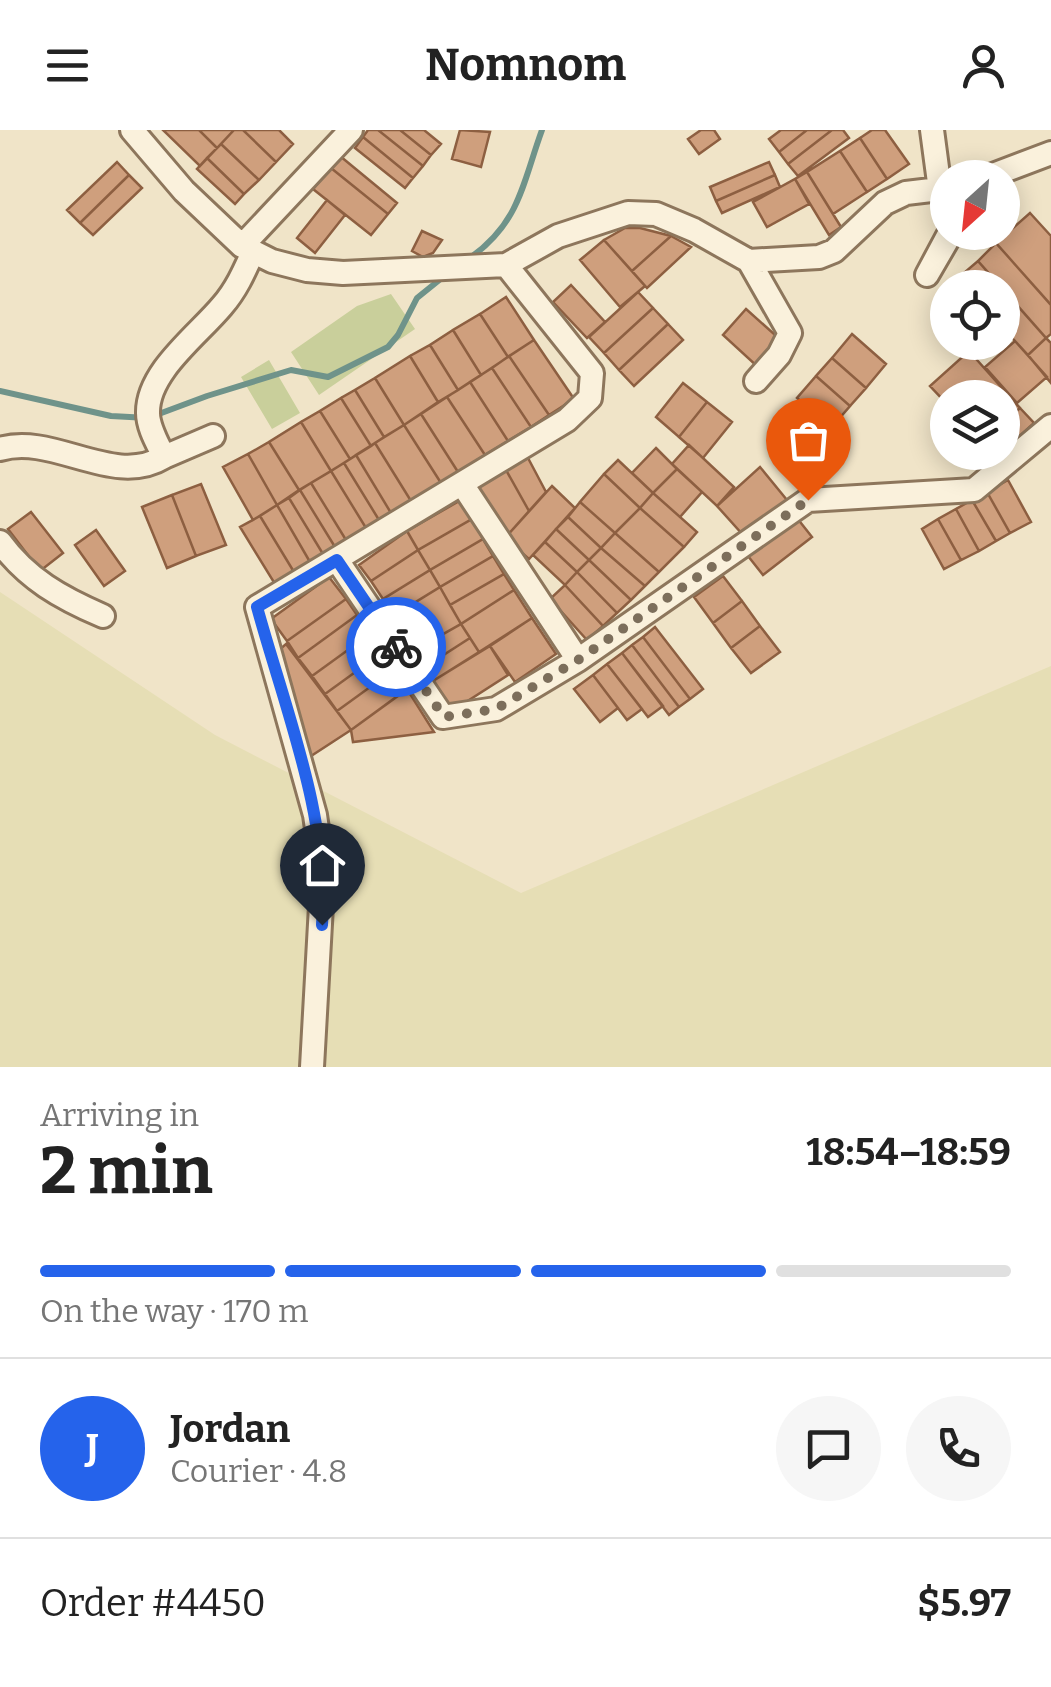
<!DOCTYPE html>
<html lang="en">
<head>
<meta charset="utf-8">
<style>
  body { margin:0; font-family:Bitter,serif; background:#f6f6f6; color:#222; height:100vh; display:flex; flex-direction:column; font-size:38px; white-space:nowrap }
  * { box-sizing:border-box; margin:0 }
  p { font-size:32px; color:#767676 }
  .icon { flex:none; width:55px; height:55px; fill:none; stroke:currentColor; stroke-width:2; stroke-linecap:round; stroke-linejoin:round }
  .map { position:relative; height:937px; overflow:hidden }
  .details { display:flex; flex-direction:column; background:#fff; flex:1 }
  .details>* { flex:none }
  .needle { width:65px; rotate:207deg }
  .tools { position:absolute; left:930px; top:30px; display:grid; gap:20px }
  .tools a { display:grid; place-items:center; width:90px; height:90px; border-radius:50%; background:#fff; box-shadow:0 5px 25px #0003; font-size:50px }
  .pin { position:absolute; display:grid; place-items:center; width:85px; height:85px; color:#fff; margin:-102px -42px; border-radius:50% 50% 50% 0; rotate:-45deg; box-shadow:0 0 10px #0007 }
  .pin .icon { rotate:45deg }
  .courier { position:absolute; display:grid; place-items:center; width:100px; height:100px; margin:-50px; border:8px solid #2563eb; border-radius:50%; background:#fff; color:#222; box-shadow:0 2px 12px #0007 }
  .summary em { font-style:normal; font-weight:700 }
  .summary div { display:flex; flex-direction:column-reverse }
  .summary { display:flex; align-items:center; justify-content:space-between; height:170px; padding:0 40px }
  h1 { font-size:65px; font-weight:700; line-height:75px }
  .bar { display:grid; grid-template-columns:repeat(4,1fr); gap:15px 10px; align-content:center; height:120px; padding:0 40px }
  .bar i { height:12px; border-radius:8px; background:#e0e0e0 }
  .bar .on { background:#2563eb }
  .bar p { grid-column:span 4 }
  .line { display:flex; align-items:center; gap:25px; padding:0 40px; border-top:2px solid #e0e0e0 }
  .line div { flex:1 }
  .round { display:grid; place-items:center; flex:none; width:105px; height:105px; border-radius:52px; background:#f6f6f6 }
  header { display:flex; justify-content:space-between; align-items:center; height:130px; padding:0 40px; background:#fff; font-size:45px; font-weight:700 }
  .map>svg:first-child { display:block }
  .farmland { fill:#e6deb5 }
  .green { fill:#c9cf9b }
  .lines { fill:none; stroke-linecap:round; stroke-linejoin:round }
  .stream { stroke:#6f938a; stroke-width:6 }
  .building { fill:#cf9f7d; stroke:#8d5f41; stroke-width:2.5 }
  .minor-casing { stroke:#8d765c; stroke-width:28 }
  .minor { stroke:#faf1dc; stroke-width:22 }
  .done { stroke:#7c6e5b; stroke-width:10; stroke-dasharray:0 18 }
  .route { stroke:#2563eb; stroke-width:12 }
</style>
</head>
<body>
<header><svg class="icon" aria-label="menu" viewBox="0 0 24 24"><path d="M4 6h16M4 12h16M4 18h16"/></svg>Nomnom<svg class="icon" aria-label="person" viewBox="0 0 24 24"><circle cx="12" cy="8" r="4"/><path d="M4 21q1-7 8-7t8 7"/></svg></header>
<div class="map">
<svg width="1051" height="937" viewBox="0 0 1051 937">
  <rect width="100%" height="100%" fill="#f0e4c8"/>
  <path class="farmland" d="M0,462L215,605L521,763L1051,536V937H0Z"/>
  <path class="green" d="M391,164L415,199L319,265L291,222L357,176Z
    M269,230L300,283L272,299L241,247Z"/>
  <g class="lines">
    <path class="stream" d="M470,128C520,92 522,55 542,0
      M0,261L111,286L148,288L207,266L291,240L328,247L388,217L398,205L417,168L443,147"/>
  </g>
  <path class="building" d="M163,0H199L217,18L200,36Z
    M199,0H232L233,1L217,18Z
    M243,0L276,32L259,50L221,14L234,0Z
    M243,0H279L293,14L276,32Z
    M368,0H378L423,36L413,48L363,7Z
    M378,0H400L431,25L423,36Z
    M400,0H424L441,14L431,25Z
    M460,0L490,2L481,37L452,29Z
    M701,0H714L720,9L699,24L688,9Z
    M781,0H807L779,22L769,9Z
    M807,0H832L788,34L779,22Z
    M832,0H843L849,8L798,46L788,34Z
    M872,0H885L909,34L887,49L860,8Z
    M363,7L413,48L405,58L355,18Z
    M860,8L887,49L867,62L840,21Z
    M221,14L259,50L244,64L207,28Z
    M840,21L867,62L833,84L807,42Z
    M340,26L397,73L388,84L331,38Z
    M207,28L244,64L235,74L197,39Z
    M117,32L129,45L80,93L67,80Z
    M769,32L775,45L716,71L710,57Z
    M331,38L388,84L371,105L313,59Z
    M807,42L841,97L829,105L795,49Z
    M129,45L142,58L93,105L80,93Z
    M775,45L780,57L722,83L716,71Z
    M795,49L809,74L767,97L753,72Z
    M327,70L345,85L315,123L297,108Z
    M1030,83L1051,106V175L996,113Z
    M625,98H640L671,106L632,141L604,110Z
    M422,101L442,110L433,123L423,127L412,121Z
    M671,106L691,117L647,158L632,141Z
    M604,110L645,156L620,177L580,130Z
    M996,113L1051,175V204L1046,208L978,131Z
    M978,131L1002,158H967L958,148Z
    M571,155L605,192L587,208L553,172Z
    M1002,158L1046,208L1028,225L1002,197Z
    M638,162L653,178L604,223L589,207Z
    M506,167L534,210L508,227L480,184Z
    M653,178L668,194L619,240L604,223Z
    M746,179L783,212L759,238L723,205Z
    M480,184L508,227L481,245L453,200Z
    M668,194L683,210L634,256L619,240Z
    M453,200L481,245L458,260L430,215Z
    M852,204L886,234L866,258L832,228Z
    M1046,208L1051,213V253L1028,225Z
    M534,210L574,269L549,285L509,226Z
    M1015,211L1047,247L1017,273L985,237Z
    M430,215L458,260L438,272L410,226Z
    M969,221L1020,278L1002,294V268H948V275L930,256Z
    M410,226L438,272L404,295L375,248Z
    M509,226L549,285L531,297L492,238Z
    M832,228L866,258L850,276L816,246Z
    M492,238L531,297L508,311L470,252Z
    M816,246L850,276L831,298L797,268Z
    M375,248L404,295L384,307L355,260Z
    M470,252L508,311L485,325L447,267Z
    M683,253L707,272L679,307L656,287Z
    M355,260L384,307L371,316L341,268Z
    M447,267L485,325L458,342L421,284Z
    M341,268L371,316L350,329L320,281Z
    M707,272L732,292L703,328L679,307Z
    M1020,278L1034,293L1002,322V294Z
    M320,281L350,329L331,341L301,292Z
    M421,284L458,342L441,353L404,295Z
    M301,292L331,341L299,360L269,312Z
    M404,295L441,353L411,371L375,313Z
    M269,312L299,360L277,375L248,324Z
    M375,313L411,371L391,383L356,325Z
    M689,315L734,357L717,376L672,334Z
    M656,318L677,339L653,363L632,343Z
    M248,324L277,375L253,390L223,337Z
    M356,325L391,383L379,390L344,333Z
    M528,328L546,362L529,381L506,340Z
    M618,330L653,363L640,378L604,344Z
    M344,333L379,390L366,398L331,341Z
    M760,337L787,370L744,406L717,376Z
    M677,339L702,362L680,387L653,363Z
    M506,340L529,381L505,408L474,357Z
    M331,341L366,398L346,410L311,353Z
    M604,344L640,378L615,403L580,372Z
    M1008,350L1031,392L1010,403L987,362Z
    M311,353L346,410L335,417L300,360Z
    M201,354L226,415L196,426L172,365Z
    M552,356L575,378L529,429L505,408Z
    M300,360L335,417L323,424L289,368Z
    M987,362L1010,403L996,411L972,370Z
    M653,363L697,402L684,417L640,378Z
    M172,365L196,426L167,438L142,377Z
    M289,368L323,424L310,432L277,375Z
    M461,370L472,389L418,420L407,401Z
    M972,370L996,411L979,421L956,379Z
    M580,372L615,403L601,418L568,387Z
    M277,375L310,432L294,442L260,386Z
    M640,378L684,417L659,442L615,403Z
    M956,379L979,421L961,430L938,389Z
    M31,382L63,423L40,441L8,399Z
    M260,386L294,442L275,454L240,397Z
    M568,387L601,418L589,430L556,399Z
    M797,388L812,407L763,445L748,426Z
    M472,389L483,409L430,440L418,420Z
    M938,389L961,430L944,439L922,399Z
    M556,399L589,430L577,442L545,412Z
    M96,400L125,441L104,456L75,415Z
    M407,401L418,420L371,451L359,435Z
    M615,403L659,442L645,456L601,418Z
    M483,409L493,426L440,457L430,440Z
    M545,412L577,442L565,455L533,425Z
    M601,418L645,456L631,470L589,430Z
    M418,420L430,440L383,469L371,451Z
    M493,426L504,444L450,475L440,457Z
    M589,430L631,470L617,483L577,442Z
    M430,440L440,457L393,486L383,469Z
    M577,442L617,483L603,496L565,455Z
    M504,444L514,460L461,494L450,475Z
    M723,446L742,471L713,493L694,467Z
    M329,447L346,469L287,511L271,489Z
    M565,455L603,496L587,510L550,469Z
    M440,457L461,494L415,520L393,486Z
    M514,460L532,488L479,522L461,494Z
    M346,469L357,485L298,528L287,511Z
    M742,471L760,496L731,518L713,493Z
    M357,485L370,504L312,546L298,528Z
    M532,488L556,524L515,552L490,516Z
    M461,494L470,508L425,537L415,520Z
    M760,496L780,522L751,543L731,518Z
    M655,497L703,559L690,569L643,507Z
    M370,504L383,522L325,564L312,546Z
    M643,507L690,569L679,577L632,515Z
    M470,508L479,522L433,551L425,537Z
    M286,514L351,600L311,626L278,521Z
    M632,515L679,577L669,585L622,523Z
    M490,516L508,545L452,581L433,551Z
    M383,522L395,539L337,581L325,564Z
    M622,523L663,576L648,587L607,534Z
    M607,534L642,579L627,590L593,545Z
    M395,539L409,558L351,600L337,581Z
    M593,545L618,578L600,592L574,559Z
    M407,559L434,602L353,612L351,600Z"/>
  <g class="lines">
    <g class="minor-casing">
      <path id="minor" d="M132,0L184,61L242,116L272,131L307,140L343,143L506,135L558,106L628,83L656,84L694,100L749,131L819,127L834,121L885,73L906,63L948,58
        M932,0L940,60
        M985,48L1051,23
        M950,102L927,145L952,102
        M242,116L351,0
        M749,131L790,203L779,225L756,251
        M213,306L164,327C158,314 148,298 148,283C147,242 198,205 222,176C236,160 244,142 253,122
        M0,319C54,303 113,358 164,327
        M462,354L578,530
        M0,412C27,449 61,468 103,486
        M337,430L443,587L496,579L578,530L808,370L974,360L1051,296
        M312,937L323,740L315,685L257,477L567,290L590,268L592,243L506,135"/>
    </g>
    <use href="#minor" class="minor"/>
  </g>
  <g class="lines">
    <path class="done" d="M396,517L444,587L496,579L578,530L808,370"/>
    <path class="route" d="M322,795C330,689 285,579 257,477L337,430L396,517"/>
  </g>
</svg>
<div class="tools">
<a><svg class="needle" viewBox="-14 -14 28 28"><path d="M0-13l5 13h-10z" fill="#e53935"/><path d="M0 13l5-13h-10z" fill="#767676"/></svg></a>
<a><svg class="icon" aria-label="locate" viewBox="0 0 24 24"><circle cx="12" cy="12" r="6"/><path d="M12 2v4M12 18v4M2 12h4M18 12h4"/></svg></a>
<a><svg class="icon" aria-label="layers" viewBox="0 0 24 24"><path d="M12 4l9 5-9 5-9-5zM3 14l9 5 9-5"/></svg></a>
</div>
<div class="pin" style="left:808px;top:370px;background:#ea580c"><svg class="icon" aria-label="bag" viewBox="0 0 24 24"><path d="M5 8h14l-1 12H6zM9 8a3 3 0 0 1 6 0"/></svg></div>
<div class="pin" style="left:322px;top:795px;background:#1f2937"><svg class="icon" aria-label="home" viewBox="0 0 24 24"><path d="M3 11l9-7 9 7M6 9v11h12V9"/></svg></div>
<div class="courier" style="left:396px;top:517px"><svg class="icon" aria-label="bike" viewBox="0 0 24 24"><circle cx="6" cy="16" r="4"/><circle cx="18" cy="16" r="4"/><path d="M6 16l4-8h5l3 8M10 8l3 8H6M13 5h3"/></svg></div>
</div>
<section class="details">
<div class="summary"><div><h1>2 min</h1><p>Arriving in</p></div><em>18:54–18:59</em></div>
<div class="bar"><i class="on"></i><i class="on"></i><i class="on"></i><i></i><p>On the way · 170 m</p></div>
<div class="line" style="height:180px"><b class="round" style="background:#2563eb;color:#fff">J</b><div><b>Jordan</b><p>Courier · 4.8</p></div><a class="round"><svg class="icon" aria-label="chat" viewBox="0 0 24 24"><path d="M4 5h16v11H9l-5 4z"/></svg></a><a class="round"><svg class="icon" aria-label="phone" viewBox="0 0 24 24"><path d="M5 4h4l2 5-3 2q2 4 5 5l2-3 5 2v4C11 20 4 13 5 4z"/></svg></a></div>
<div class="line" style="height:130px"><div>Order #4450</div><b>$5.97</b></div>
</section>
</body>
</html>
